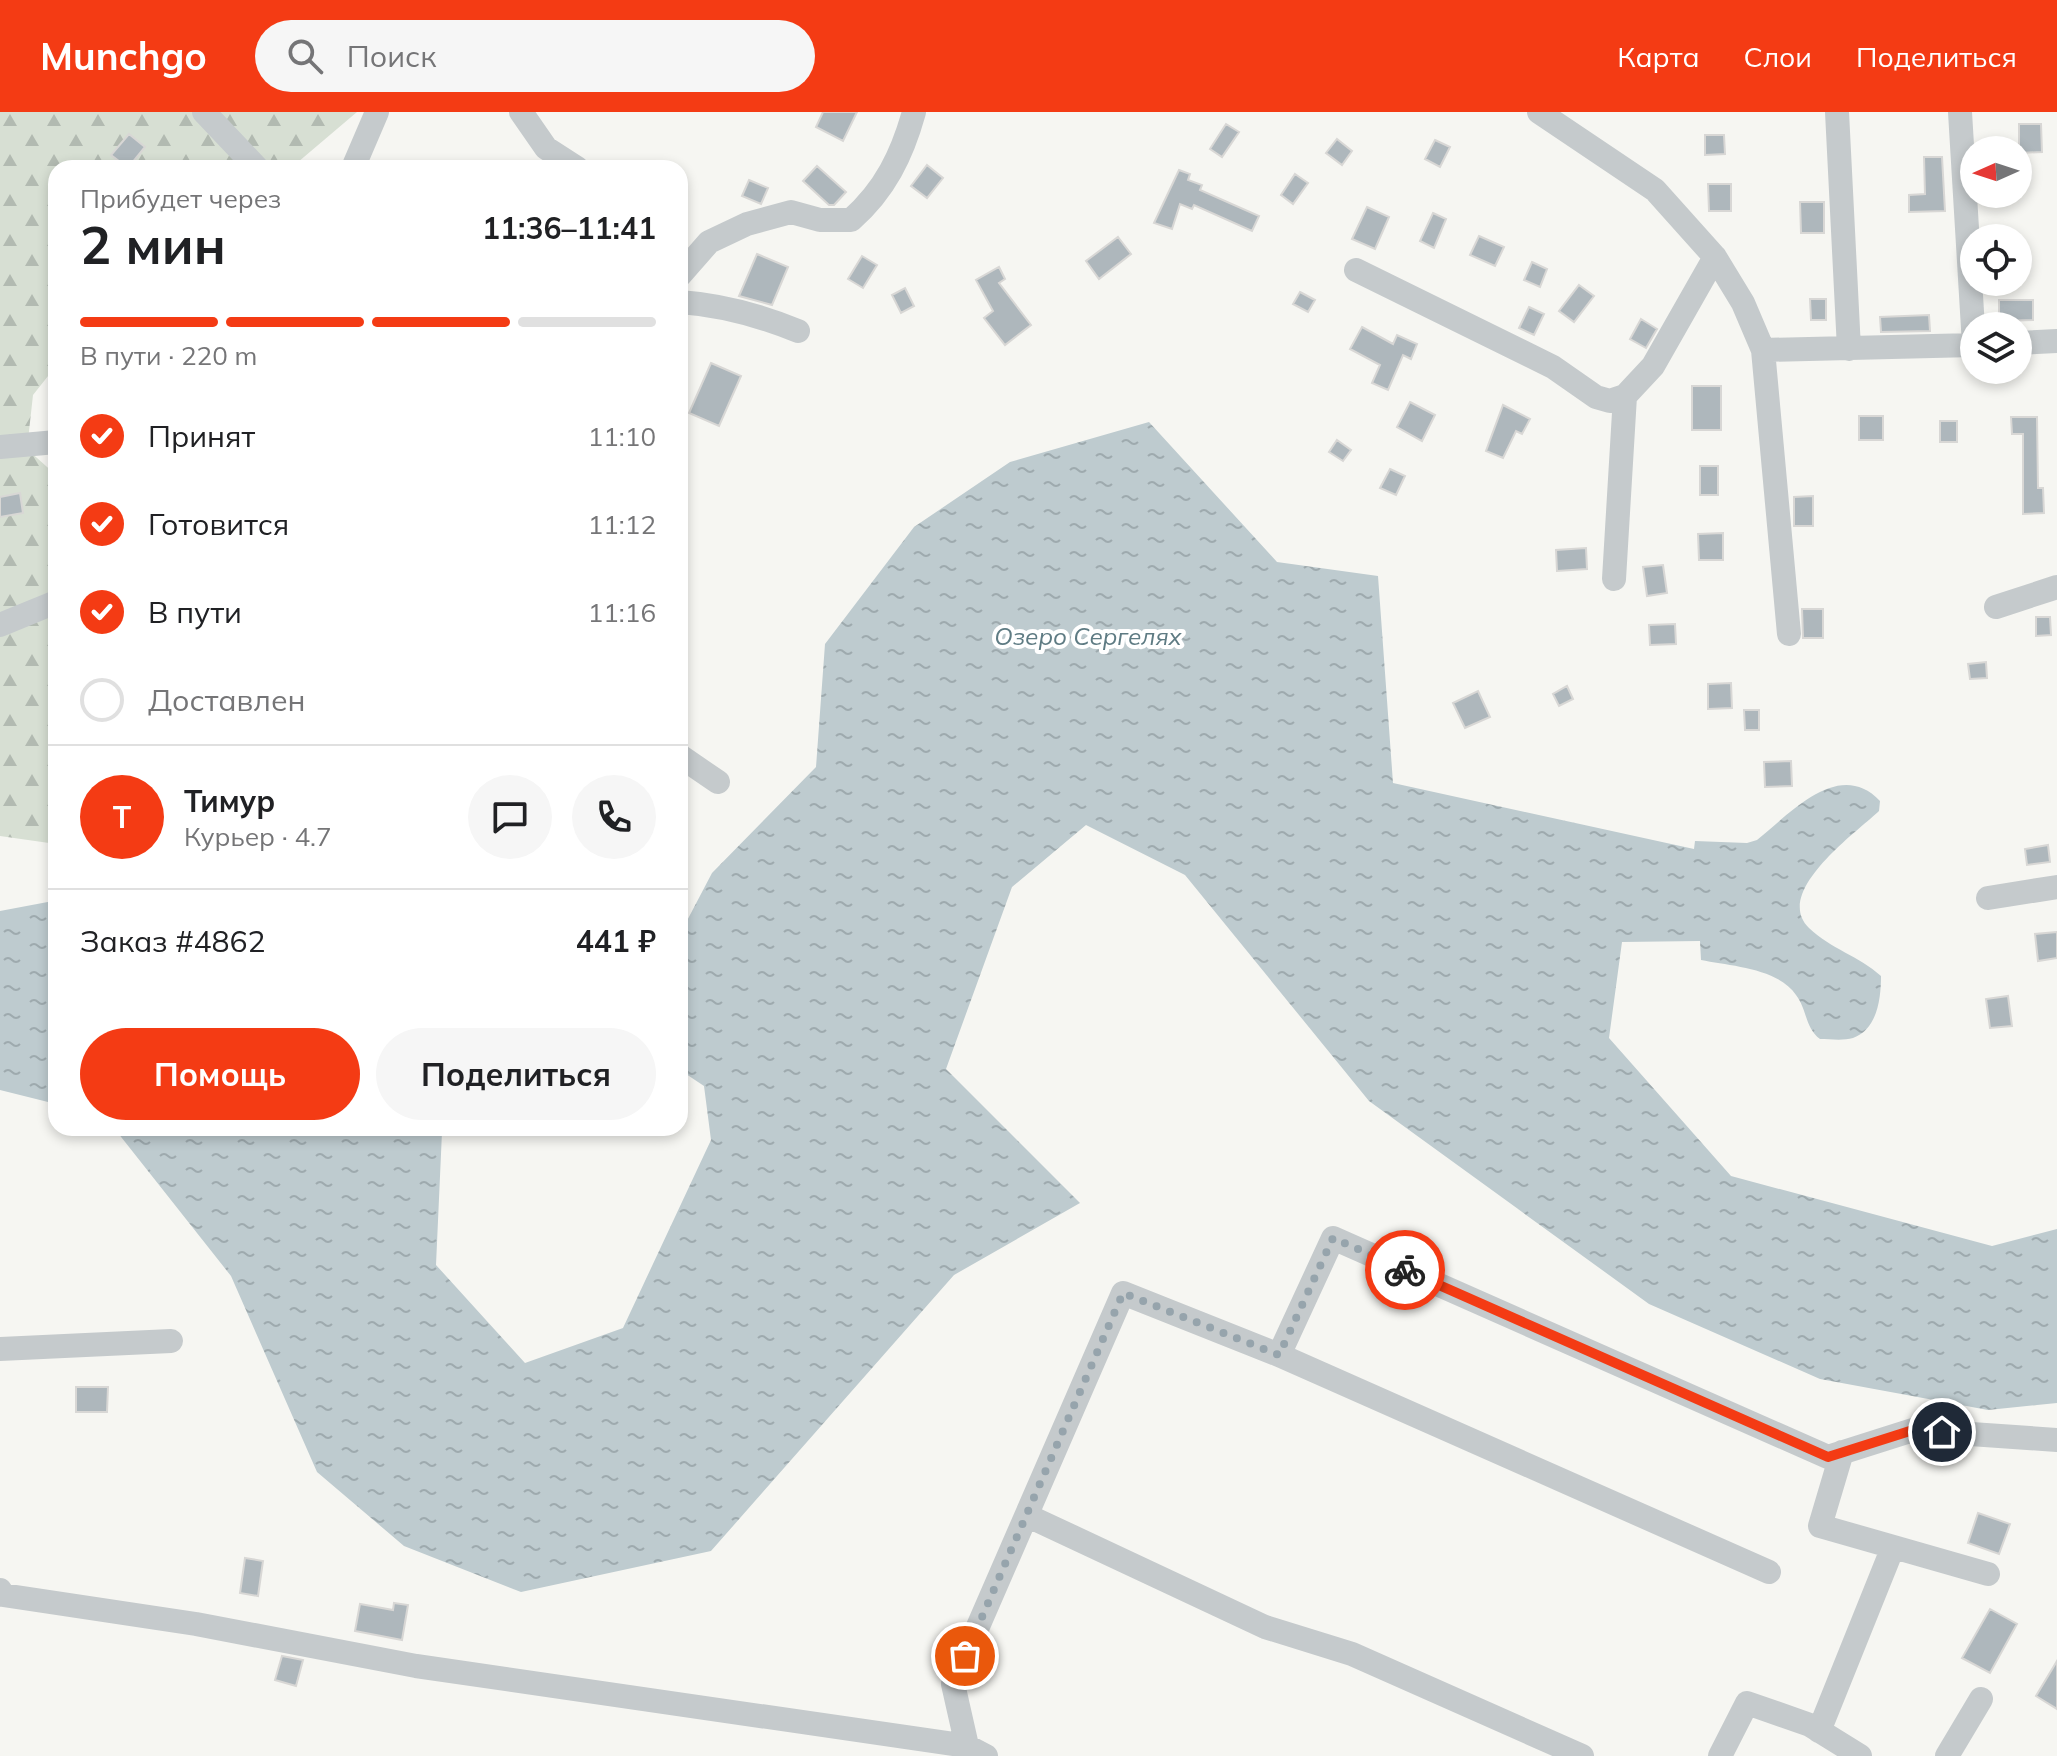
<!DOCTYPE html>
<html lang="ru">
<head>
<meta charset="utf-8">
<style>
  body { margin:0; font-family:Mulish,sans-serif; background:#f6f6f6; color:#202124; height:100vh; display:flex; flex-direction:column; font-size:30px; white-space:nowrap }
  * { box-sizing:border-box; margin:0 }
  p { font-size:26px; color:#757577 }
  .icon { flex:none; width:44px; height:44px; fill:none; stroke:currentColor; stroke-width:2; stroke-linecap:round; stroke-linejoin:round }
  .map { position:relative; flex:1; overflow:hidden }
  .sheet { position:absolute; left:48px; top:48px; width:640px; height:976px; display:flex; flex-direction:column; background:#fff; border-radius:24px; box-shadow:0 4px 12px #0003 }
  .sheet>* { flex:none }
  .needle { width:52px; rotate:267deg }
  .buttons { position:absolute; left:1960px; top:24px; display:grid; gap:16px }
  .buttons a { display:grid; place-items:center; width:72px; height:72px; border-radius:50%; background:#fff; box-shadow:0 4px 12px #0003; font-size:40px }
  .pin { position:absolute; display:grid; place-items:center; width:68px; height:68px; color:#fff; margin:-34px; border:4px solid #fff; border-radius:50%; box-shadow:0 2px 8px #0007 }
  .courier { position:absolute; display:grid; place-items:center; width:80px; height:80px; margin:-40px; border:6px solid #f43b14; border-radius:50%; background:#fff; color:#222; box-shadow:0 2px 10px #0007 }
  .headline em { font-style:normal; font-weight:700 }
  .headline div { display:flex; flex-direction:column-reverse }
  .headline { display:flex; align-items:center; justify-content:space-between; height:136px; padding:0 32px }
  h1 { font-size:52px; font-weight:700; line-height:60px }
  .bar { display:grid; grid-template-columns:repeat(4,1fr); gap:12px 8px; align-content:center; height:96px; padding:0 32px }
  .bar i { height:10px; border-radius:6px; background:#e0e0e0 }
  .bar .on { background:#f43b14 }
  .bar p { grid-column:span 4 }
  .line { display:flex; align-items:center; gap:20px; padding:0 32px; border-top:2px solid #e0e0e0 }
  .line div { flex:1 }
  .round { display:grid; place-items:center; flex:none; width:84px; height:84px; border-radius:42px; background:#f6f6f6 }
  ol { padding:0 32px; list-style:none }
  li { display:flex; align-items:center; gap:24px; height:88px }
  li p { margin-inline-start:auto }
  li .icon { padding:8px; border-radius:50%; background:#f43b14; color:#fff; stroke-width:4 }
  li:last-child { color:#757577 }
  li i { width:44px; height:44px; border:4px solid #e0e0e0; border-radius:50% }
  .action { display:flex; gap:16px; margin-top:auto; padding:16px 32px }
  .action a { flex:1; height:92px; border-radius:48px; background:#f43b14; color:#fff; font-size:32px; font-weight:700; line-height:92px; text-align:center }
  .action a+a { background:#f6f6f6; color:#202124 }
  header { display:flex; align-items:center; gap:48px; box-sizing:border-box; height:112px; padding:0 40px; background:#f43b14; color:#fff }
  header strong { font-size:38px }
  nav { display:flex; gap:44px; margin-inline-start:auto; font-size:28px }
  .search { width:560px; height:72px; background:#f6f6f6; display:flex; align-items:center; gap:20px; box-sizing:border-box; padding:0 28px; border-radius:44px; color:#757577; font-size:30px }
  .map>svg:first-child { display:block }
  .forest { fill:url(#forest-firs) }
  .water { fill:url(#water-ripples) }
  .building { fill:#aeb7bc; stroke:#d8d7d5; stroke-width:2 }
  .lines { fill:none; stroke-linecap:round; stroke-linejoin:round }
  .minor { stroke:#c5cacc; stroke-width:24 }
  .done { stroke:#96a4ac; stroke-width:8; stroke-dasharray:0 14.4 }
  .route { stroke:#f43b14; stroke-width:10 }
  .labels { text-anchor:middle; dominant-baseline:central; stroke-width:8; stroke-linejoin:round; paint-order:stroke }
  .water-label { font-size:24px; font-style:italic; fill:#5e7b83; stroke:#fff }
</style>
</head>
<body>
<header>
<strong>Munchgo</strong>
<div class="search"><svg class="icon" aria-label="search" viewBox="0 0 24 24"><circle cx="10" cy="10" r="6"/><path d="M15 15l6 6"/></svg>Поиск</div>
<nav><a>Карта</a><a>Слои</a><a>Поделиться</a></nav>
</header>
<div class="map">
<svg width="2057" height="1644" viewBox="0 0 2057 1644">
  <defs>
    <pattern id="forest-firs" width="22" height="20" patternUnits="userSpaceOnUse" patternTransform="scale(2)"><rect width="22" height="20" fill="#d7dfd3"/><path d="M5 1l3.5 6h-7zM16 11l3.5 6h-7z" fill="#b2bab1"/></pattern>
    <pattern id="water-ripples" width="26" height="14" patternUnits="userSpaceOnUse" patternTransform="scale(2)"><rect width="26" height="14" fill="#becbcf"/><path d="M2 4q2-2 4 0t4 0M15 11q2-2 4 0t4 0" fill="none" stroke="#9eaaae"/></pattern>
  </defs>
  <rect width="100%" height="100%" fill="#f6f6f2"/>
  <path class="forest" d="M0,0H357L291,56H56V254L33,283L27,337L56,363V732L0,724Z"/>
  <path class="water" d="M1149,310L1277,450L1378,464L1393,671L1694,737L1695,729L1747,731L1757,728C1791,701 1839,646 1880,689L1879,699C1857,720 1772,780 1809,816C1831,837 1859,844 1881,864C1881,885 1878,917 1853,926C1843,929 1829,927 1820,927C1805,916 1807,897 1796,883C1778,856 1730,854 1701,848L1700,829L1622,830L1609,926L1731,1064L1992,1134L2057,1117V1291L1988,1298L1820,1267L1649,1192L1369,989L1185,763L1086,713L1012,775L946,957L1080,1091L954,1163L711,1439L521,1480L404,1434L317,1360L231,1164L114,1016H436L442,1020L436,1153L525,1251L623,1216L711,1028L704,974L680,958V822L712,761L816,655L825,532L914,415L1010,350Z
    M53,789L56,790V992L0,978V799Z"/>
  <path class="building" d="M823,0H857L843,29L816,15Z
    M1226,12L1239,20L1222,45L1210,37Z
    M2019,12H2041L2042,40L2019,41Z
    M129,22L145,35L128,56L111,43Z
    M1705,23H1724L1725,42L1705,43Z
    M1337,27L1352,39L1342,53L1326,41Z
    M1435,28L1450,35L1440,55L1425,47Z
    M1924,45H1942L1945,99L1909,100V83L1925,82Z
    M927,53L943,66L927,86L911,74Z
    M817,54L846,80L834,93H829L803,69Z
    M1179,58L1190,62L1188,68L1202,73L1200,78L1259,104L1252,119L1194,93L1192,97L1180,92L1172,117L1154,111Z
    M1295,62L1308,71L1293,92L1281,83Z
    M749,68L768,76L761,92L742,84Z
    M1708,72H1731V99H1709Z
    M1800,90H1824V121H1801Z
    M1367,95L1389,105L1375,137L1352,127Z
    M1433,101L1446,107L1434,136L1420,129Z
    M1479,124L1504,135L1495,154L1470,143Z
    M1118,125L1131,142L1099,167L1086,149Z
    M757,142L788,155L772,193L739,184Z
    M862,144L877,153L863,176L848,167Z
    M1532,150L1547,157L1540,175L1524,168Z
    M999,155L1005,167L999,171L1031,213L1005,233L984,206L993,199L976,168Z
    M1579,173L1594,184L1574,210L1559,199Z
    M905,176L914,194L901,201L892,183Z
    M1300,180L1315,188L1308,200L1293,192Z
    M1810,187H1826V208H1811Z
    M1999,188H2033V208L1999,209Z
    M1529,195L1544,202L1534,223L1519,216Z
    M1929,203L1930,219L1881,220L1880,205Z
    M1641,207L1657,217L1646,236L1630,227Z
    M1362,215L1393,232L1397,223L1417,232L1411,247L1403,243L1388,278L1372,271L1380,253L1350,237Z
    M711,251L741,264L719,314L689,301Z
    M1692,274H1721V318H1692Z
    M1410,290L1435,303L1422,329L1397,315Z
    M1503,293L1530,307L1522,322L1516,319L1503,346L1486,339Z
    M1859,304H1883V328H1859Z
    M2011,305H2037L2038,376H2043L2044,401L2023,402V322H2012Z
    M1940,309H1957V330H1940Z
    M1337,328L1351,338L1343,349L1329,340Z
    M1700,354H1718V383H1700Z
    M1390,357L1405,364L1396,383L1380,376Z
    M20,381L23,401L0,405V385Z
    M1813,384V414H1794V385Z
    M1723,421V448H1699L1698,422Z
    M1586,436L1587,457L1557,459L1556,438Z
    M1663,453L1667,481L1647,484L1643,455Z
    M1802,497H1823V526H1803Z
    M2036,505H2050L2051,523L2036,524Z
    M1675,512L1676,532L1650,533L1649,513Z
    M1986,550L1987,566L1970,567L1968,552Z
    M1731,571L1732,596L1708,597V572Z
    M1567,574L1573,587L1559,594L1553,582Z
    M1478,579L1490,605L1465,616L1453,591Z
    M1744,598H1759V618H1745Z
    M1791,649L1792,674L1765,675L1764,650Z
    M2048,733L2050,750L2027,753L2025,737Z
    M2057,820V846L2038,849L2035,822Z
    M2008,884L2012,914L1990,916L1986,887Z
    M76,1275H108L107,1300H76Z
    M1978,1401L2010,1412L1999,1442L1968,1431Z
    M245,1446L263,1449L258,1484L240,1481Z
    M394,1491L408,1493L402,1528L355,1519L360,1492L393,1498Z
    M1990,1497L2017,1512L1990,1561L1962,1546Z
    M282,1544L303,1548L296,1574L275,1568Z
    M2057,1549V1597L2036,1584Z"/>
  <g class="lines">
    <path class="minor" d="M204,0L257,56
      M521,0L546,36L577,56
      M1539,0L1655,78L1715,145L1743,191L1763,238L1789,522
      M1837,0L1849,237
      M1960,0L1974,233
      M353,56L377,0
      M1356,158L1553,255L1596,285L1610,289L1625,284
      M680,163L709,130L747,112L791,100L820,108H851C885,78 902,43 914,0
      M680,190C722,193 759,203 798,219
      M2018,231L2057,229
      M1763,238L1974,233
      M0,335L56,330
      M1614,467L1625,284L1653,254L1715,145
      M1996,495L2057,475
      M0,513L56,490
      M680,644L718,670
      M1988,786L2057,775
      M0,1237L171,1229
      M1279,1243L1333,1126L1828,1345L1913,1318L2057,1328
      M1842,1340L1820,1414L1988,1462
      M1028,1404L1265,1515L1352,1542L1582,1644
      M0,1478L3,1483L196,1512L416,1554L967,1634L986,1644
      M1819,1619L1893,1435
      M967,1634L953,1572L1123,1181L1279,1243L1769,1460
      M1720,1644L1747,1591L1810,1613L1860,1644
      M1947,1644L1981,1587"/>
  </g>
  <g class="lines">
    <path class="done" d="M965,1544L1123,1181L1279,1243L1333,1126L1405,1158"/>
    <path class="route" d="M1405,1158L1828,1345L1913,1318L1942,1320"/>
  </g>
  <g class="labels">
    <g class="water-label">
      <text x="1088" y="524">Озеро Сергелях</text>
    </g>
  </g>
</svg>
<div class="buttons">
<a><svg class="needle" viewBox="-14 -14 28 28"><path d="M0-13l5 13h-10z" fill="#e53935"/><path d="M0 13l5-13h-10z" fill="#757577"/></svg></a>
<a><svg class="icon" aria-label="locate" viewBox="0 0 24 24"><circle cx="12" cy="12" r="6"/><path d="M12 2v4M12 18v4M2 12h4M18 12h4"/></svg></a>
<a><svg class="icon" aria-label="layers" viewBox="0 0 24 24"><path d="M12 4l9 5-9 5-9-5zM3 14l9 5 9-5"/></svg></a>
</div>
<div class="pin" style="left:965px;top:1544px;background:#ea580c"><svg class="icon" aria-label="bag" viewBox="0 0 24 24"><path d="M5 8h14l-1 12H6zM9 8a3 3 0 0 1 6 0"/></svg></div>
<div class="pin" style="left:1942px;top:1320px;background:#1f2937"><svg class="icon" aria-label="home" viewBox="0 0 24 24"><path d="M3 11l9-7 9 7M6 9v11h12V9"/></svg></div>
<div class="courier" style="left:1405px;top:1158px"><svg class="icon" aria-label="bike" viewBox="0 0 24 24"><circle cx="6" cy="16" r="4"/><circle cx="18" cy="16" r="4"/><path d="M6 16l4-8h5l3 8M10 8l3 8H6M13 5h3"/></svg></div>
<section class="sheet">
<div class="headline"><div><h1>2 мин</h1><p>Прибудет через</p></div><em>11:36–11:41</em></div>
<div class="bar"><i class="on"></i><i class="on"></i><i class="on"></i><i></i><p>В пути · 220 m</p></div>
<ol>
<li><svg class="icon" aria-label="check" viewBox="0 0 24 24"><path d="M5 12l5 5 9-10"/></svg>Принят<p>11:10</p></li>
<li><svg class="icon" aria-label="check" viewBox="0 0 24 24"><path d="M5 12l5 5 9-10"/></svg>Готовится<p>11:12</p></li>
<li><svg class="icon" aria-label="check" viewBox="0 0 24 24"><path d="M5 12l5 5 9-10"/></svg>В пути<p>11:16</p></li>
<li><i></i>Доставлен</li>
</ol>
<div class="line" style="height:144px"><b class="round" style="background:#f43b14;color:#fff">Т</b><div><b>Тимур</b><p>Курьер · 4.7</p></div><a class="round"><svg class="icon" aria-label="chat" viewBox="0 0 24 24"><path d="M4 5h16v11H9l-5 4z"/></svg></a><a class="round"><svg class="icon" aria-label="phone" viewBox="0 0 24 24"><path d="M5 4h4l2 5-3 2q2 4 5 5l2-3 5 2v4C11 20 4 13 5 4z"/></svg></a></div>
<div class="line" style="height:104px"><div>Заказ #4862</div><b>441 ₽</b></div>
<div class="action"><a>Помощь</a><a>Поделиться</a></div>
</section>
</div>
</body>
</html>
